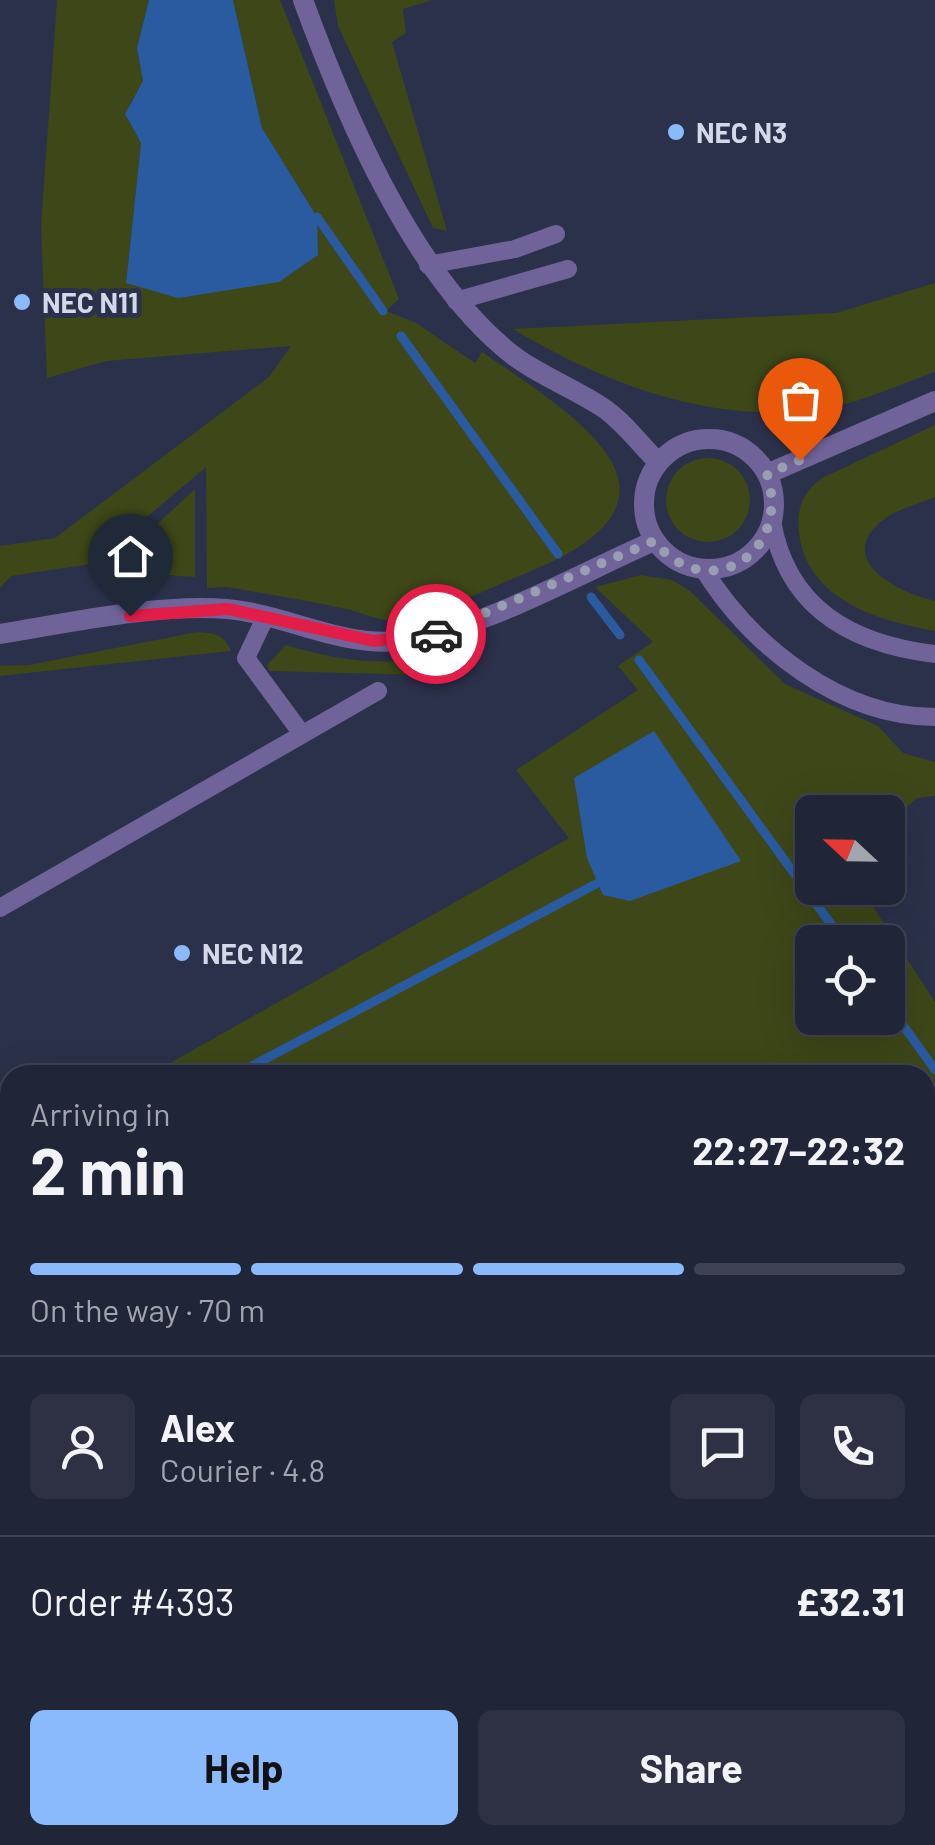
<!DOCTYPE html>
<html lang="en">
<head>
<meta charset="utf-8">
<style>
  body { margin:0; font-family:Barlow,sans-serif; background:#2d3143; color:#f1f3f6; height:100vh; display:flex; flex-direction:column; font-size:38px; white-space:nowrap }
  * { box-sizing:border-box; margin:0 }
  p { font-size:32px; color:#a2a5ae }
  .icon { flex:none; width:55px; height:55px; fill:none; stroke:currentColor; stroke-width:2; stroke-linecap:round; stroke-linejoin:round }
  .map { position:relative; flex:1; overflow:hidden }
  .sheet { position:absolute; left:0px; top:1065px; width:935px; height:780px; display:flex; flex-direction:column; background:#212538; border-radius:30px 30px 0 0; box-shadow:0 10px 40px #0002,0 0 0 2px #3e4253 }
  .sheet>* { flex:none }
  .needle { width:65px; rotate:292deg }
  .buttons { position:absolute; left:795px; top:795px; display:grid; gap:20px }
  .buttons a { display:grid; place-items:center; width:110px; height:110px; border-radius:15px; background:#212538; box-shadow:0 10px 40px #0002,0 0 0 2px #3e4253; font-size:50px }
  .pin { position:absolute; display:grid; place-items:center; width:85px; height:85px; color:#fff; margin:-102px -42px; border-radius:50% 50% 50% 0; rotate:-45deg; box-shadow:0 0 10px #0007 }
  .pin .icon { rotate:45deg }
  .courier { position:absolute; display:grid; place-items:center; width:100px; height:100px; margin:-50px; border:8px solid #e11d48; border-radius:50%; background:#fff; color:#222; box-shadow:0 2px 12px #0007 }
  .overview em { font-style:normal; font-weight:700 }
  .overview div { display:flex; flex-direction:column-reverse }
  .overview { display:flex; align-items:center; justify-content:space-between; height:170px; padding:0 30px }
  h1 { font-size:65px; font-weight:700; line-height:75px }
  .bar { display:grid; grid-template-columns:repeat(4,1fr); gap:15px 10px; align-content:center; height:120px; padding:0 30px }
  .bar i { height:12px; border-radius:8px; background:#3e4253 }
  .bar .current { background:#8abafc }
  .bar p { grid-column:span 4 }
  .line { display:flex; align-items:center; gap:25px; padding:0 30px; border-top:2px solid #3e4253 }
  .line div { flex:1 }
  .round { display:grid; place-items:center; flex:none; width:105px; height:105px; border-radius:15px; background:#2d3143 }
  .primary-button { display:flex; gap:20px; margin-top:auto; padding:20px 30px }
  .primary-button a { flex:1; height:115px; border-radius:15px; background:#8abafc; color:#111; font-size:40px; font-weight:700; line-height:115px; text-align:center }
  .primary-button a+a { background:#2d3143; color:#f1f3f6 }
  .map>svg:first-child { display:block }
  .green { fill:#3d4718; fill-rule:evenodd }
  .water { fill:#2a5ba1 }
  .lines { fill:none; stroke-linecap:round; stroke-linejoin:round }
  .stream { stroke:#2a5ba1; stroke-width:9 }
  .service { stroke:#6f6399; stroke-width:18 }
  .minor { stroke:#6f6399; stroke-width:20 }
  .done { stroke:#999eb2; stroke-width:10; stroke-dasharray:0 18 }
  .route { stroke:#e11d48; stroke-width:12 }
  .poi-dot { fill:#8abafc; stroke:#2c314b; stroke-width:4 }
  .labels { text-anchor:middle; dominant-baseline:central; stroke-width:10; stroke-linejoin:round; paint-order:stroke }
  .poi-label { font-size:28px; font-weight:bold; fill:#d4d8e9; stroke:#2c314b; text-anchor:start }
</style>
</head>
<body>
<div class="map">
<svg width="935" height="1845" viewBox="0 0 935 1845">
  <rect width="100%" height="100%" fill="#2c314b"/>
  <path class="green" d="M57,0H149L137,48L143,81L125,114L141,143L126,283L317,217L262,128L233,0H280L399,299L386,311L416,323L475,363L482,352C585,422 713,501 519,576C480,592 433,618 390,620C376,620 360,612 346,609C307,600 266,594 227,587L207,588L206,467L91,564L11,576L0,588V546L55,538L269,377L291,346L106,361L47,378L41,225Z
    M334,0H433L403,9L406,33L392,42L447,231L433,228L338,26Z
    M935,283V372C909,381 882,393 856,401C736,434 615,390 513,329L836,313Z
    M935,425V497C919,504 897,509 883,520C833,560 898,593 935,601V631C879,621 806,600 799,532C796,509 803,492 822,478Z
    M666 500a42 42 0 1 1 84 0a42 42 0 1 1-84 0Z
    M195,489V577L114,571L116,562Z
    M641,575L672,580L690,591L785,684L878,726L903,753L935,762V796L917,798L888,824V812H812V888H861L935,1002V1845H0V1164L10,1158V1835H925V1075H149L569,838L516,770L638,690L618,666L653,642L595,587ZM812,942H888V1018H812Z
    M197,632C215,633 224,634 231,651L0,676V666L29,665Z
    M286,645C338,661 384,667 438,656L443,669L423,675L269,671L267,665Z"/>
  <path class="water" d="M149,0H233L262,128L317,217L318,255L279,282L178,298L126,283L141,143L125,114L143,81L137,48Z
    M654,731L741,861L630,901L603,895L587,858L574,778Z"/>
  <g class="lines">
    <path class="stream" d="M317,217L383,311
      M401,336L558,554
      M591,597L620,635
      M639,660L844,942
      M888,1004L935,1070
      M235,1075L598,883
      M0,1220L10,1214"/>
    <path class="service" d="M428,265L515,249L556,234
      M456,301L568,269
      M772,521C787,608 851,644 935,654
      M704,570C752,647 841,717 935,717
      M266,616L246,658L302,734
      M0,908L378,691"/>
    <path class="minor" d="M303,0C345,115 410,268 504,348C533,373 570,386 602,407C622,420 639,443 656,460
      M644 504a65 65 0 1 1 130 0a65 65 0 1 1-130 0Z
      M767,474L935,401
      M0,634C67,623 161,603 227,609C285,614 340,647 399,641C478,632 580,573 654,541"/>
  </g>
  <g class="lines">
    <path class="done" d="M436,634L654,541C707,606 792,555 767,474L800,460"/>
    <path class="route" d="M130,616L228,609L374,641L436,634"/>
  </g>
  <g class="poi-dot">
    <circle cx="676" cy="132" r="10"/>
    <circle cx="22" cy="302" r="10"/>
    <circle cx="182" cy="953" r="10"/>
  </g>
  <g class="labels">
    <g class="poi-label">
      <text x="696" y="132">NEC N3</text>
      <text x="42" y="302">NEC N11</text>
      <text x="202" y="953">NEC N12</text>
    </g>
  </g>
</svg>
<div class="buttons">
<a><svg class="needle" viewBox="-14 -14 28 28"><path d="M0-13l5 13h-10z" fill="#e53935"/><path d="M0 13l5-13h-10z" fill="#a2a5ae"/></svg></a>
<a><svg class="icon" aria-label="locate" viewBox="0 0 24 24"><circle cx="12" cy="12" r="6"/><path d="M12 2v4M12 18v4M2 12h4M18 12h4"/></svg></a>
</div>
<div class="pin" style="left:800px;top:460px;background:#ea580c"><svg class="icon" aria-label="bag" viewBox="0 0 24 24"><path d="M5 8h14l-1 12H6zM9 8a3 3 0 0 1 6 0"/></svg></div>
<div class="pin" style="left:130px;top:616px;background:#1f2937"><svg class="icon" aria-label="home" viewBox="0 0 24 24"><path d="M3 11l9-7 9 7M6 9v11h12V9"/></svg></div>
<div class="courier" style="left:436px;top:634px"><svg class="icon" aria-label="car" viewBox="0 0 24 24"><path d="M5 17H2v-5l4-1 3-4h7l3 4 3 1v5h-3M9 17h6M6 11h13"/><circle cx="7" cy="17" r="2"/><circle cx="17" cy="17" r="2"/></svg></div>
<section class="sheet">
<div class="overview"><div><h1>2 min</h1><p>Arriving in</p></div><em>22:27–22:32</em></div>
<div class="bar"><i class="current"></i><i class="current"></i><i class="current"></i><i></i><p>On the way · 70 m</p></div>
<div class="line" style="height:180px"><a class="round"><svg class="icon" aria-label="person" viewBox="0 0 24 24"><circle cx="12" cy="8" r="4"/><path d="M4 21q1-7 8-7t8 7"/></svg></a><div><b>Alex</b><p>Courier · 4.8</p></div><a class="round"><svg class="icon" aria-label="chat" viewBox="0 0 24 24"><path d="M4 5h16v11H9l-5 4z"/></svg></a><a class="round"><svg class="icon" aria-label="phone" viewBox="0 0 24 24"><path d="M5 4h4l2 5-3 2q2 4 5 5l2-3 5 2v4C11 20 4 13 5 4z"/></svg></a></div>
<div class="line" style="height:130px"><div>Order #4393</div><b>£32.31</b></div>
<div class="primary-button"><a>Help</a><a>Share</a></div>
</section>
</div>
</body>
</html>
